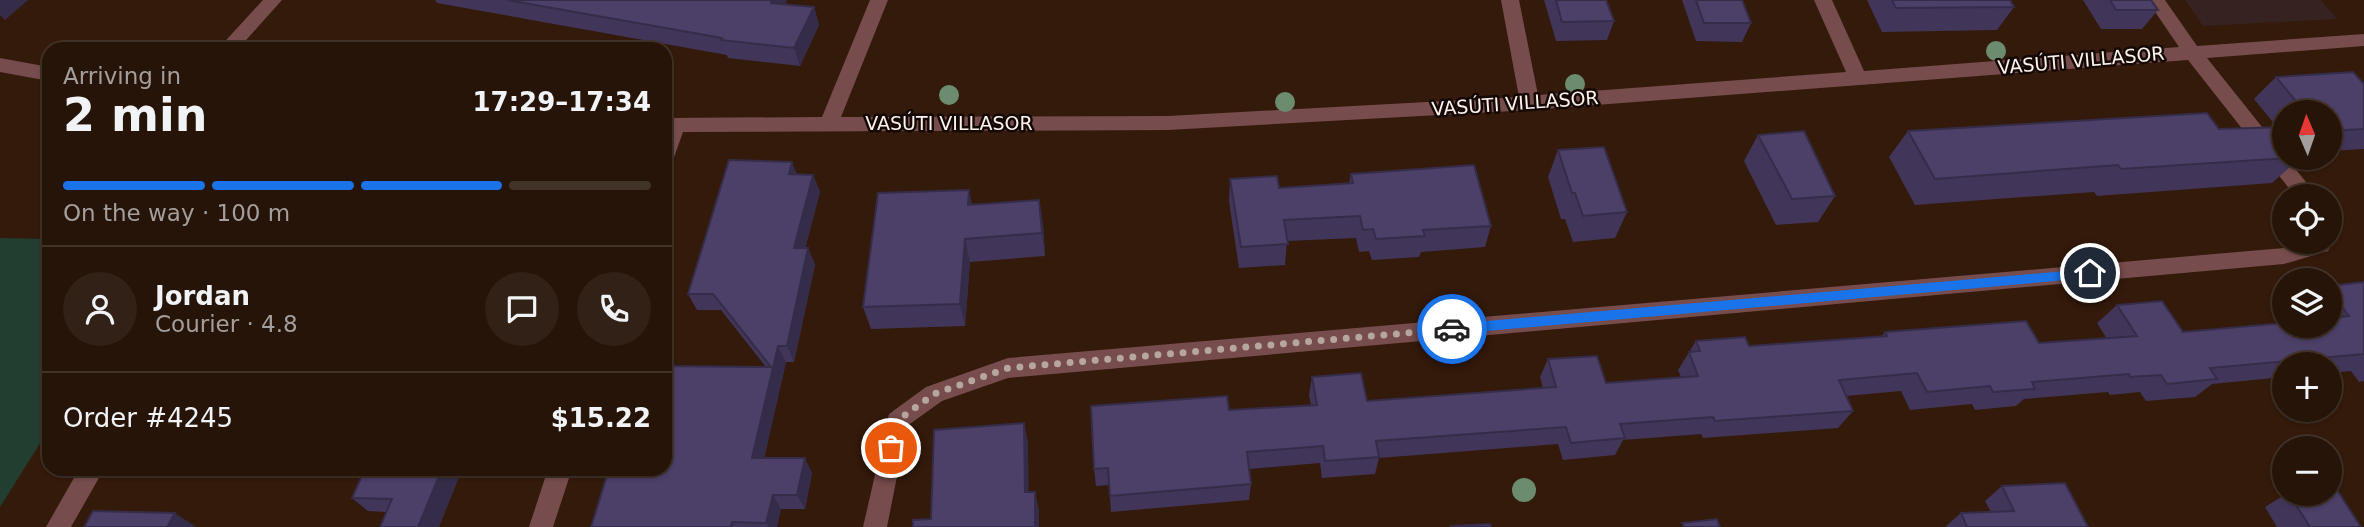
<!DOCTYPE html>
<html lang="en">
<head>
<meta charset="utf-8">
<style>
  body { margin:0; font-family:"DejaVu Sans",sans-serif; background:#322116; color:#f1f3f6; height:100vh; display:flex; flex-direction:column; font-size:26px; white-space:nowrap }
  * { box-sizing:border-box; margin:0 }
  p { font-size:23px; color:#a49e9c }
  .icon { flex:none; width:38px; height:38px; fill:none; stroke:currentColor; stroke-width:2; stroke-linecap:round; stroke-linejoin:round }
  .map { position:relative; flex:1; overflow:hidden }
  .sheet { position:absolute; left:42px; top:42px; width:630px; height:434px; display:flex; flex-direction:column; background:#261408; border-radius:21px; box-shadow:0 2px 5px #0004,0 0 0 2px #423329 }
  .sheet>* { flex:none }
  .needle { width:46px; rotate:358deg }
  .controls { position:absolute; left:2272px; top:100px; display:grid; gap:14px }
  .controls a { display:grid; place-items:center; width:70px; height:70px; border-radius:50%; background:#261408; box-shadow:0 2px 5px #0004,0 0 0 2px #423329; font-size:35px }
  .pin { position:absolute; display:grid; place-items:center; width:60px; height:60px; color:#fff; margin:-30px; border:4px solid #fff; border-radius:50%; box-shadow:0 2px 7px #0007 }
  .courier { position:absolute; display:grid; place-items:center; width:70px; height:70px; margin:-35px; border:5px solid #1a73e8; border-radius:50%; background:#fff; color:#222; box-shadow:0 2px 9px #0007 }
  .summary em { font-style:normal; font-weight:600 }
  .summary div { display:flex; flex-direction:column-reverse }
  .summary { display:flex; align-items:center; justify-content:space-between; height:119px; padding:0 21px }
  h1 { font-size:46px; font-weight:600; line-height:52px }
  .bar { display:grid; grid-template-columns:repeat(4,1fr); gap:10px 7px; align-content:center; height:84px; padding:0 21px }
  .bar i { height:9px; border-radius:5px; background:#423329 }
  .bar .active { background:#1a73e8 }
  .bar p { grid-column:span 4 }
  .line { display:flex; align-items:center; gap:18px; padding:0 21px; border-top:2px solid #423329 }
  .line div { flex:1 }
  .round { display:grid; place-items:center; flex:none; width:74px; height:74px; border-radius:37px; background:#322116 }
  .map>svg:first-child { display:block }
  .education { fill:#362321 }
  .green { fill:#223e30 }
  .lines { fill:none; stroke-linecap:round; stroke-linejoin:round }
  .minor { fill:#764c4d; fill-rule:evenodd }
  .tree { fill:#6b8c6e }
  .wall { fill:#413659 }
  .shaded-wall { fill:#352c49 }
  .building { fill:#4c3f68; stroke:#352c49; stroke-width:2 }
  .route { fill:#1a73e8 }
  .done { stroke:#b6a69d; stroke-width:7; stroke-dasharray:0 12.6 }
  .labels { text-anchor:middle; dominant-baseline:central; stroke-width:5; stroke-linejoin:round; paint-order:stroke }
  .street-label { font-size:19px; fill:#fdf2ec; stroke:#130803 }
</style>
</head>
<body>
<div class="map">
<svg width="2364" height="527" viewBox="0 0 2364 527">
  <rect width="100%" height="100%" fill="#331a0a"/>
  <path class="education" d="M2185,0H2321L2337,19L2203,26Z"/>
  <path class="green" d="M0,238L49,239V429L0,507Z"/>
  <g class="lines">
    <path class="minor" d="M263,0H282L238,49H218Z
      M870,0H888L841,117L1168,116L1519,97L1501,0H1519L1538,95L1846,72L1814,0H1832L1864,71L2179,47L2147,0H2165L2197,46L2364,34V46L2207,58L2317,196H2295L2188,60L1530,110L1168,130L683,132L672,163L665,166V118L822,117Z
      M0,58L49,67V81L0,72Z
      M2329,236L2333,242L2328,251L2284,264L1008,378L942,401L907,426L887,527H863L889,414L926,387L1008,358L2284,248L2305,242H2329Z
      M79,469H104L71,527H46Z
      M548,469H572L553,527H529Z"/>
  </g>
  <g class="tree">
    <circle cx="1996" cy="51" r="10"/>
    <circle cx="1575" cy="84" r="10"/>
    <circle cx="949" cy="95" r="10"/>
    <circle cx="1285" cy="102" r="10"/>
    <circle cx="1524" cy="490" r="12"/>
  </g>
  <path class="wall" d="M435,0H787L785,4L814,7L819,25L800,66L728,58L727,55L437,3Z
    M1544,0H1606L1614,21L1607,40L1556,41Z
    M1682,0H1742L1751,23L1742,42L1696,41Z
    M1867,0H2010L2014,7L1997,30L1882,32Z
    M2083,0H2151L2158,10L2142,29H2101Z
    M2276,77L2364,84V149L2329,151V112H2284V158H2300L2272,183L2097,196L2094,192L1915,205L1889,157L1908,131L2219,129L2277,127L2254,99Z
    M1758,135L1835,196L1818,222L1776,225L1744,161Z
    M1558,150L1627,212L1615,238L1573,242L1565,219H1561L1548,177Z
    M797,174L813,175L820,192L805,248H808L815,265L794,362H786L764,458L812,473L805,509H781L777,527H591L766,367L721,310H697L688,294Z
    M1351,174L1491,226L1485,247L1421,252L1419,257L1372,260L1369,251L1359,252L1356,238L1287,241L1285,265L1239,268L1229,201L1230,179L1279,188L1349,183Z
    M972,205L1043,224L1045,256L970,262L965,326L871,329L863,307Z
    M2364,282V381L2359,382L2351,371L2329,373V364H2284V377L2212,384L2195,397L2146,401L2140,392L2110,395L2108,392L2024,399L2016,406L1975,410L1972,404L1910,410L1901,391L1846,396L1853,411L1838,428L1703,438L1701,434L1623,440L1615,455L1563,460L1558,444L1379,458L1375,474L1322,478L1320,463L1249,469L1251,484L1249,500L1111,512L1109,485L1096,486L1094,469L1229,410L1311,405L1309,395L1312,377L1367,401L1543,388L1540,377L1548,359L1606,383L1681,377L1678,370L1696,341L1749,346L1881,337L1885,332L2039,343L2107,339L2097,323L2117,305L2183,332L2329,326V286Z
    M365,469H462L439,527L386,512L368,511L352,498Z
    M2002,486L2088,527H1945L1961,513L1991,512L1985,501Z
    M2286,494H2329L2361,527H2277L2265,507Z"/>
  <path class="shaded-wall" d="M0,0H28L5,20L0,15Z
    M772,0H787L777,20L771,3Z
    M814,7L819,25L800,66L794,48Z
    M792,162L799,179L789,174Z
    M813,175L820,192L801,265L794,248Z
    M969,190L974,214L968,205Z
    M1039,200L1043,224L1045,256L1042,233Z
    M965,239L970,262L965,326L960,304Z
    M808,248L815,265L794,362L787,346Z
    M778,346L786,362L761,473L752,458Z
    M1024,423L1028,442L1029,510L1025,492Z
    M805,458L812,473L805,509L797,495Z
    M442,469H462L439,527H418Z
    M1035,492L1039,510V527H1035Z
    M773,495L781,509L777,527H769L766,523Z
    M175,513L196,527H167Z"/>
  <path class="building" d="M507,0H772L771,3L814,7L794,48L721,40L722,38Z
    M1556,0H1606L1614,21L1562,22Z
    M1696,0H1742L1751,23H1704Z
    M1892,0H2010L2014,7L1896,8Z
    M2110,0H2151L2158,10H2116Z
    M2353,72L2364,84V129L2329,131V112H2305L2276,77Z
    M2207,113L2219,129L2284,127V158H2289L2121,169L2118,165L1935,179L1908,131Z
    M1804,131L1835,196L1792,199L1758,135Z
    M1604,147L1627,212L1583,216L1575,193H1572L1558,150Z
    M729,160L792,162L789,174L813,175L794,248H808L787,346H778L752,458H805L797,495H773L766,523L732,522L731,527H591L609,469H665V366L771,367L713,294H688Z
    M1474,165L1491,226L1423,230L1425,236L1376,239L1373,229L1363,230L1360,216L1284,220L1288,244L1241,247L1230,179L1277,176L1279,188L1353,183L1351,174Z
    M969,190L968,205L1039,200L1042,233L965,239L960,304L863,307L878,193Z
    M2364,282V354L2210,368L2217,379L2167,384L2161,375L2130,377L2129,374L2032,382L2035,389L1993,392L1990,386L1927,392L1917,373L1839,380L1853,411L1715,421L1713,417L1620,424L1625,438L1571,443L1566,427L1376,441L1379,457L1325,461L1323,446L1247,452L1251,484L1110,496L1108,468L1094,469L1091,406L1227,396L1229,410L1317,405L1312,377L1361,373L1367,401L1556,387L1548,359L1597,356L1606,383L1698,376L1689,352L1700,351L1696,341L1745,337L1749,346L1887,336L1885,332L2026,321L2039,343L2137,336L2117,305L2162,301L2183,332L2284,323V326H2329V318L2349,316L2329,290V286Z
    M1024,423L1025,492H1035V527H913V520L931,519L934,430Z
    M365,469H442L418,527H380L392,499L352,498Z
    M2065,483L2088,527H1967L1961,513L2014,511L2002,486Z
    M2329,490H2337L2361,527H2310L2289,494H2329Z
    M93,511L175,513L167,527H84Z
    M1717,519L1720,527H1684L1682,523Z
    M1490,524L1491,527H1451V526Z"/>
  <path class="route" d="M2090,269L2095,273L2090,278L1452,334L1446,329L1452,324Z"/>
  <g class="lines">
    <path class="done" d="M891,448L897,421L934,394L1008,368L1452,329"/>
  </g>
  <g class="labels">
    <g class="street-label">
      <text transform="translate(2081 60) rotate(-5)">VASÚTI VILLASOR</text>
      <text transform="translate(1515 103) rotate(-4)">VASÚTI VILLASOR</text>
      <text x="949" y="123">VASÚTI VILLASOR</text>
    </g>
  </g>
</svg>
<div class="controls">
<a><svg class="needle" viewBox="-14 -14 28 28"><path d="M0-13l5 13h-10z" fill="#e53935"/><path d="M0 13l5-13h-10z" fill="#a49e9c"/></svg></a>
<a><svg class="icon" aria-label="locate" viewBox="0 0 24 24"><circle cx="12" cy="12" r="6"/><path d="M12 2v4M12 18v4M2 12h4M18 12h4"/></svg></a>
<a><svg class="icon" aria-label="layers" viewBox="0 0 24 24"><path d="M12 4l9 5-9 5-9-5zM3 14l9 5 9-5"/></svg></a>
<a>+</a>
<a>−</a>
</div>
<div class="pin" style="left:891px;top:448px;background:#ea580c"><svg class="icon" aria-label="bag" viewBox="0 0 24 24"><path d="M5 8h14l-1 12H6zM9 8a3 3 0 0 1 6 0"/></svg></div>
<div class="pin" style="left:2090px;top:273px;background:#1f2937"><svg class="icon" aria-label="home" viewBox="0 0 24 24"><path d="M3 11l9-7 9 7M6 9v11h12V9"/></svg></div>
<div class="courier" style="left:1452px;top:329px"><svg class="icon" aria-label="car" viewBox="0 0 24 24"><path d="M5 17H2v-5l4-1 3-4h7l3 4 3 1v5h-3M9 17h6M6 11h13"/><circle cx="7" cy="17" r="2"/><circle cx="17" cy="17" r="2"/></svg></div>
<section class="sheet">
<div class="summary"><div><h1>2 min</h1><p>Arriving in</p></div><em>17:29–17:34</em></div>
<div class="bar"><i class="active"></i><i class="active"></i><i class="active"></i><i></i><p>On the way · 100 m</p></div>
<div class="line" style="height:126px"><a class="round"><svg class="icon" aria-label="person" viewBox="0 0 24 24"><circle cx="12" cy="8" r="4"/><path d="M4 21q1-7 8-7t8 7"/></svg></a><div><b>Jordan</b><p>Courier · 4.8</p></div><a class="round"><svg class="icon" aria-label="chat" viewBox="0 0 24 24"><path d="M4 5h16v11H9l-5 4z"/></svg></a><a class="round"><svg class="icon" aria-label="phone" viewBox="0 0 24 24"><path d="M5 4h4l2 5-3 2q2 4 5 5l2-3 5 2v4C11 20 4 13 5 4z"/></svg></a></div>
<div class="line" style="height:91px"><div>Order #4245</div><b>$15.22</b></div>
</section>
</div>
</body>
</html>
